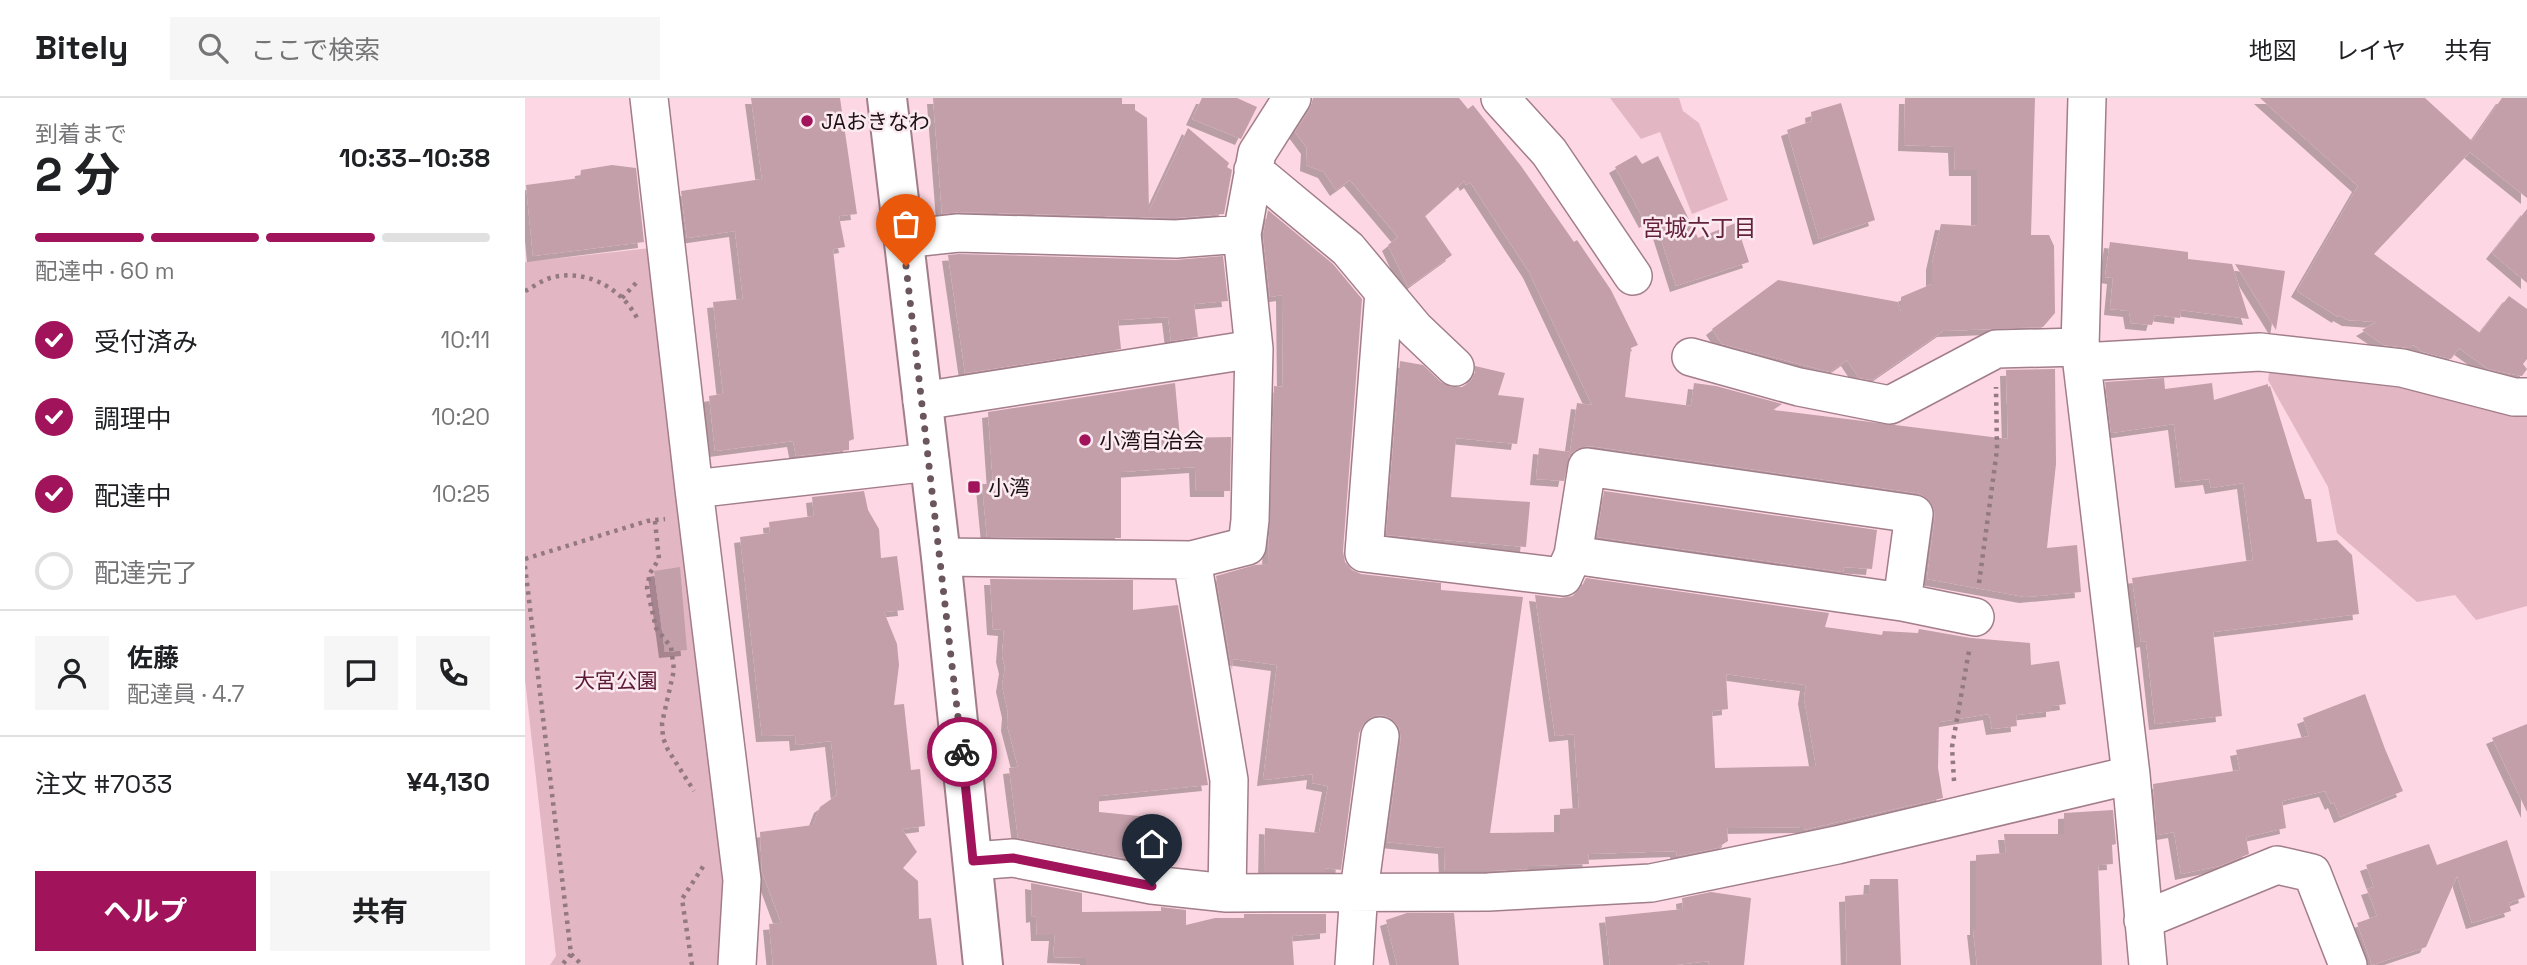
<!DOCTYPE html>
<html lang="ja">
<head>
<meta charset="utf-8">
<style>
  body { margin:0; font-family:"Space Grotesk","Noto Sans JP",sans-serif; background:#f6f6f6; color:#202124; height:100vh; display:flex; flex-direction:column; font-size:26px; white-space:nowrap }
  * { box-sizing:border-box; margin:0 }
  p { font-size:23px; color:#757577 }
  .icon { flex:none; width:38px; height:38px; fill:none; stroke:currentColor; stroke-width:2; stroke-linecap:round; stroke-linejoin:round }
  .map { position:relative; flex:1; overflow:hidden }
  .drawer { display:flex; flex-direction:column; background:#fff; width:525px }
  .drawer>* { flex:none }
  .pin { position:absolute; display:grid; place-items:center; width:60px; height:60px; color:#fff; margin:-72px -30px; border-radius:50% 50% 50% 0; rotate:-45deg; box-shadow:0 0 7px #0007 }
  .pin .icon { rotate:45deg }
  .courier { position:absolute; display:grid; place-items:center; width:70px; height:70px; margin:-35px; border:5px solid #a1135b; border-radius:50%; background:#fff; color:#222; box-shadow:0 2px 9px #0007 }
  .head em { font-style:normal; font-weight:700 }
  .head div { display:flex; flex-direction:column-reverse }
  .head { display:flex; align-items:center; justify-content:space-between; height:119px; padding:0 35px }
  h1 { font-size:46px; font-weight:700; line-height:52px }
  .bar { display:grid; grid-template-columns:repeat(4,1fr); gap:10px 7px; align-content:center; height:84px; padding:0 35px }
  .bar i { height:9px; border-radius:5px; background:#e0e0e0 }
  .bar .on { background:#a1135b }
  .bar p { grid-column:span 4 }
  .line { display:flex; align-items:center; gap:18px; padding:0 35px; border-top:2px solid #e0e0e0 }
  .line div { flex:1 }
  .round { display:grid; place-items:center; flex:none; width:74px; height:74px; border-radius:0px; background:#f6f6f6 }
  ol { padding:0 35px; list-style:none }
  li { display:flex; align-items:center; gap:21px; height:77px }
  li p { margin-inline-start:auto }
  li .icon { padding:7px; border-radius:50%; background:#a1135b; color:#fff; stroke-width:4 }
  li:last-child { color:#757577 }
  li i { width:38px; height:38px; border:4px solid #e0e0e0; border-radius:50% }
  .cta { display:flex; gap:14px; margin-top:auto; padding:14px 35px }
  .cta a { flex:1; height:80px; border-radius:0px; background:#a1135b; color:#fff; font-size:28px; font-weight:700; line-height:80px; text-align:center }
  .cta a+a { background:#f6f6f6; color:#202124 }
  header { display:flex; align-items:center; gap:42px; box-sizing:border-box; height:98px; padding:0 35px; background:#fff; border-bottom:2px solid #e0e0e0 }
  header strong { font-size:33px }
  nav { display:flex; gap:38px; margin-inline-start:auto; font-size:24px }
  .search { width:490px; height:63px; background:#f6f6f6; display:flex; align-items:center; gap:18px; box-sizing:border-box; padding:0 24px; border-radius:0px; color:#757577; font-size:26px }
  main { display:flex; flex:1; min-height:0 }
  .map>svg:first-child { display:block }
  .green { fill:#e3b6c4 }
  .building { fill:#c39faa; fill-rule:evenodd; filter:url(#shadow) }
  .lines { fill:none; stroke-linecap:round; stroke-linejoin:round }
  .minor-casing { stroke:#a17e89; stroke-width:40 }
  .secondary-casing { stroke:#a17e89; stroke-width:42 }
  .path { stroke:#937981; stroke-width:4.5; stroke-dasharray:3.5 5; stroke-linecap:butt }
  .minor { stroke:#fff; stroke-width:37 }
  .secondary { stroke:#fff; stroke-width:38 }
  .done { stroke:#6c565d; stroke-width:7; stroke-dasharray:0 12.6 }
  .route { stroke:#a1135b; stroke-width:9 }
  .poi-dot { fill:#a1135b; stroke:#fbebf0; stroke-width:2.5 }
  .labels { text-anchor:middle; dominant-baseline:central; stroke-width:5; stroke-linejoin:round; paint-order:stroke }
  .poi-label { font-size:21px; fill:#1e1115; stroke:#fbebf0; text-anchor:start }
  .park-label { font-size:21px; fill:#5d1a37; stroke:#fbebf0 }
  .neighbourhood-label { font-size:23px; fill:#63213c; stroke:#fbebf0 }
</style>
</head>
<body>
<header>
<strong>Bitely</strong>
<div class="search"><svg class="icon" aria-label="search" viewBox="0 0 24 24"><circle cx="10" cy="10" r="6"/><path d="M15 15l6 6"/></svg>ここで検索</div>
<nav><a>地図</a><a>レイヤ</a><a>共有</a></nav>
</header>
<main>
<section class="drawer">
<div class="head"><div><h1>2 分</h1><p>到着まで</p></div><em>10:33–10:38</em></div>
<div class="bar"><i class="on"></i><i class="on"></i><i class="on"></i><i></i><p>配達中 · 60 m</p></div>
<ol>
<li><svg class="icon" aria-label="check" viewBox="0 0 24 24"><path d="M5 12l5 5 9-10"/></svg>受付済み<p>10:11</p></li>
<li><svg class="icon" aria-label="check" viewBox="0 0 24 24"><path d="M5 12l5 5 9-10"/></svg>調理中<p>10:20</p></li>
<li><svg class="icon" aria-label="check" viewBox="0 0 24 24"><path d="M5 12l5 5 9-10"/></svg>配達中<p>10:25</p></li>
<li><i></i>配達完了</li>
</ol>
<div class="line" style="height:126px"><a class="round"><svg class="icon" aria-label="person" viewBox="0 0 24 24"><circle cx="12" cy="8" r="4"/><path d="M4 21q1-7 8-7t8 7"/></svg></a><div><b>佐藤</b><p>配達員 · 4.7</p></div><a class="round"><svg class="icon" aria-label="chat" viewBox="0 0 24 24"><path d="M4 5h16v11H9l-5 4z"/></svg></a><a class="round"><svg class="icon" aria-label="phone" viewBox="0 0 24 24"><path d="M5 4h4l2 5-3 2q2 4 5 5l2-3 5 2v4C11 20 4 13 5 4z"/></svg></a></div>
<div class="line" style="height:91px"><div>注文 #7033</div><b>¥4,130</b></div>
<div class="cta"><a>ヘルプ</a><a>共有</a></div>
</section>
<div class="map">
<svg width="2002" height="867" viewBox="0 0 2002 867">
  <defs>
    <filter id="shadow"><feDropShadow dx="-6" dy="6" stdDeviation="0" flood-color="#0004"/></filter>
  </defs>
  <rect width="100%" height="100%" fill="#fdd7e3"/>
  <path class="green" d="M1085,0H1154L1158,13L1174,25L1203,102L1167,116L1135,34L1116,41Z
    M135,149L208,816L198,867H25L31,858L0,582V164Z
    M1745,269L1876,278L2002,315V508L1951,522L1930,497L1892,504L1812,435L1803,389L1743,282Z"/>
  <path class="building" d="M226,0H315L332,116L314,118L320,149L308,151L329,341L324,343V352L271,358L268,343L190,353L184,298L198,296L188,204L218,201L210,133L162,140L156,93L237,81Z
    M408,0H597V6H610V12L622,20L624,113L663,30L704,65L702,69L707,72L699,116L650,120L434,114L417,116Z
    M677,0H712L732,9L716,41L667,21Z
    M788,0H934L943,11L948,7L996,68L1049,144L1052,142L1086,192L1113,247L1106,250L1100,299L1166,308L1169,285L1191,288L1257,306L1248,312L1483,341L1481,272L1530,271L1531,366L1522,450L1552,447L1556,494L1500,499L1402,481L1410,418L1408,408L1402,400L1392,395L1065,348L1054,350L1045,356L1039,383L1011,381L1014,350L1045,354L1052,305L1067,307L1004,174L945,84L941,87L939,83L900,118L927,157L883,189L863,147L873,139L825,82L811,92L799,74L781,67L782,50L770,34L785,11Z
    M1380,0H1510L1506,137H1524L1529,148L1530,215L1518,229L1418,233L1347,282L1334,280L1322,262L1305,274L1197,246L1187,231L1253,182L1373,204L1376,214V199L1407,186V166L1416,126L1452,128V72H1430L1429,49L1379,47Z
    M1735,0H1900L1947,43L1977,0H2002V100L1945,54L1849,156L1955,235L1984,198L2002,211V261L1998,266L2002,271L1997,278L1963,271L1934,250L1926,261L1898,254L1888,247L1885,250L1859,247L1837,232L1851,224L1823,222L1814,217L1813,219L1772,193L1833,88Z
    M1316,5L1350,122L1294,141L1262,32L1287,23L1286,14Z
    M1111,57L1117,66L1133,58L1173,140L1211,125L1224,164L1151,188L1129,119L1120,124L1090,69Z
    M87,67L111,70L119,144L8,158L1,87L55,80L56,72Z
    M2002,111V185L1967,155Z
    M743,112L808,166L837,201L818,453L820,464L827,472L836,476L916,485V492L998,499L965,735L1035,734V711L1054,710L1049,636L1030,638L1010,497L1035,500L1048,498L1057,488L1061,480L1304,515L1300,529L1357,537L1358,533L1393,535L1394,531L1446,540L1505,545L1506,567L1534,563L1541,606L1527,608V613L1491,617L1492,628L1467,631L1464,616L1414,624L1413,670L1418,700L1278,732V729L1202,730L1203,743L1192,750L1152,758L1151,753L1063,756L1064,766L1003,768V771L962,773H920L919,750L862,744L876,640L874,629L867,621L858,617L848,618L839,625L834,635L816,772L800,770V774H739L740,730L794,735L803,688L787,685L788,676L738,682L752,567L708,561L707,572L691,478L730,467L743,466L749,288L758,289L757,197L745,199L738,137ZM1201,576L1281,587L1279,600L1291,668L1190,670L1187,613L1203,611Z
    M1585,144L1663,154V161L1707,166L1724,221L1656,212L1655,220L1630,217L1627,227L1606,225L1604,213L1585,211L1588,180L1580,179Z
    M434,156L650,162L698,158L703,203L669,206L673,239L646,243L643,219L593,222L596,251L440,275L423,157Z
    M1710,166L1760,173L1751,232Z
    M875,263L898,267L916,284L926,289H937L945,284L950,275V268L980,275L973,297L999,300L992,346L931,340L926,399L1005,404L1001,449L861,437Z
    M1639,280L1640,291L1687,285L1689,302L1743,286V289L1745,288L1780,401H1786L1792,444L1812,442L1827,457L1834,516L1688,534L1697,618L1630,626L1621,543L1616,544L1607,480L1728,462L1718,385L1686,390L1684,381L1656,384L1649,326L1586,335L1580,284Z
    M650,285L655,340L706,339L705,393H671L670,369L596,374V440L462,439L457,386H468L463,314Z
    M339,393L343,412L354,431L356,460L372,458L379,512L359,514L372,546L374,567L369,607L379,606L386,672L395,671L400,728L377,731L392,754L378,770L393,783L394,821L406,820L412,867H248L244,826L256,825L237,774L235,734L288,727L295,709L312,697L306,643L271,647L270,637L237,638L215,439L245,435L244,424L289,418L287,399Z
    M1079,393L1352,432L1347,471L1319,469L1318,474L1072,439Z
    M155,469L162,552L140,554L129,473Z
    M465,481L608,482V512L653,507L683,687L574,698V714L624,719L622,762L593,759L493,740L484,670L493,669L482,627L483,614L477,588L480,570L477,558L479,532L468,531Z
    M1840,596L1860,651L1878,693L1815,719L1809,704L1806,706L1800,693L1757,703L1761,730L1721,739L1724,756L1694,768L1656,776L1649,734L1632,737L1628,686L1715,672L1711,652L1784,638L1778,620Z
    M2002,626V714L1967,640Z
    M1588,712L1591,746L1587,747L1588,766L1573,767L1577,867H1452L1448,831H1451V757L1481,755L1479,736H1539V715Z
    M1982,742L2000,799L1984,805L1986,813L1947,825L1932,778L1901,849L1847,867L1832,825L1852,818L1842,791L1849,789L1841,767L1904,746L1912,767Z
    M1345,781H1373L1376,867H1322L1320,798L1344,796Z
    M506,785L557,795V814L636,813V809L661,812V827L690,820H719V816H801V835L767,838L769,867H561V860L528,859L530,837H512L511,818L507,819Z
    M1186,794L1226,800L1219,867H1183L1184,863L1150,867H1085L1080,819L1158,811L1157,800Z
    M882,815H929L934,867H872L861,822Z"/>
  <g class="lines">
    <g class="minor-casing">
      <path id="minor" d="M124,0L169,391L217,782L212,867
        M975,0L1024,54L1108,178
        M1562,0L1555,249L1606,677L1623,867
        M728,72L823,151L890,231L930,269
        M378,141L433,135L651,141L717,136
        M859,194L839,455L1038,479L1048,457L1062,369L1389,416L1377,504
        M1166,259L1274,289L1365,307L1471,251L1555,249
        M1557,264L1735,254L1877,270L1989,299H2002
        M397,303L729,251
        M169,391L405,364
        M1048,457L1377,504L1450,519
        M416,459L667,462L722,448L725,422L729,251L717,136L732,55L767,0
        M667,462L704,682L702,795
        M448,763L488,760L627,787L702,795L963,794L1126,785L1312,747L1606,677
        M1618,822L1752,767L1787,775L1823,867
        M829,867L834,793L855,638"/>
    </g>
    <g class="secondary-casing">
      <path id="secondary" d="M362,0L416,459L458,867"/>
    </g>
    <path class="path" d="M0,193C8,189 16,183 25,180C59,170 96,189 112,220
      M97,200L111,185
      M130,423L134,461L125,475L122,490L131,530L146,549L149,572L137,625L138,640L143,652L169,693
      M0,461L122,423L140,421
      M0,468L46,856L37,867
      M1454,485L1472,352L1471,289
      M1429,683L1427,649L1444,553
      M46,856L57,867
      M167,867L157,801L179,767"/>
    <use href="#minor" class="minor"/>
    <use href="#secondary" class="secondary"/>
  </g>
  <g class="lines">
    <path class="done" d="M381,168L437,654"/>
    <path class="route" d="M437,654L448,763L488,760L627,788"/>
  </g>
  <g class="poi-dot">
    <circle cx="282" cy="23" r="7"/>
    <circle cx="560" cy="342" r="7"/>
    <rect x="442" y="382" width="14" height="14" rx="3.5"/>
  </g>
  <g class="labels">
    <g class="poi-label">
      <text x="296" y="23">JAおきなわ</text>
      <text x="574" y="342">小湾自治会</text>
      <text x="463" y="389">小湾</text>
    </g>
    <g class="park-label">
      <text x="91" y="582">大宮公園</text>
    </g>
    <g class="neighbourhood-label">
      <text x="1174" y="130">宮城六丁目</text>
    </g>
  </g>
</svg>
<div class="pin" style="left:381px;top:168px;background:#ea580c"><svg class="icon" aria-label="bag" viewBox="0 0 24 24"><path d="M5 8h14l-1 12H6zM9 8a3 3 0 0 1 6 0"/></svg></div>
<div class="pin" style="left:627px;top:788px;background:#1f2937"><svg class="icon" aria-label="home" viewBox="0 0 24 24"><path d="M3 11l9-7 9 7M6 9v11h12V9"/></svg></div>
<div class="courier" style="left:437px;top:654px"><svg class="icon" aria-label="bike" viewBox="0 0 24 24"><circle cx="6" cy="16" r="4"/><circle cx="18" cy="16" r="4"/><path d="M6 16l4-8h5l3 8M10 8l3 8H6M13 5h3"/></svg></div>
</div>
</main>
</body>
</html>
